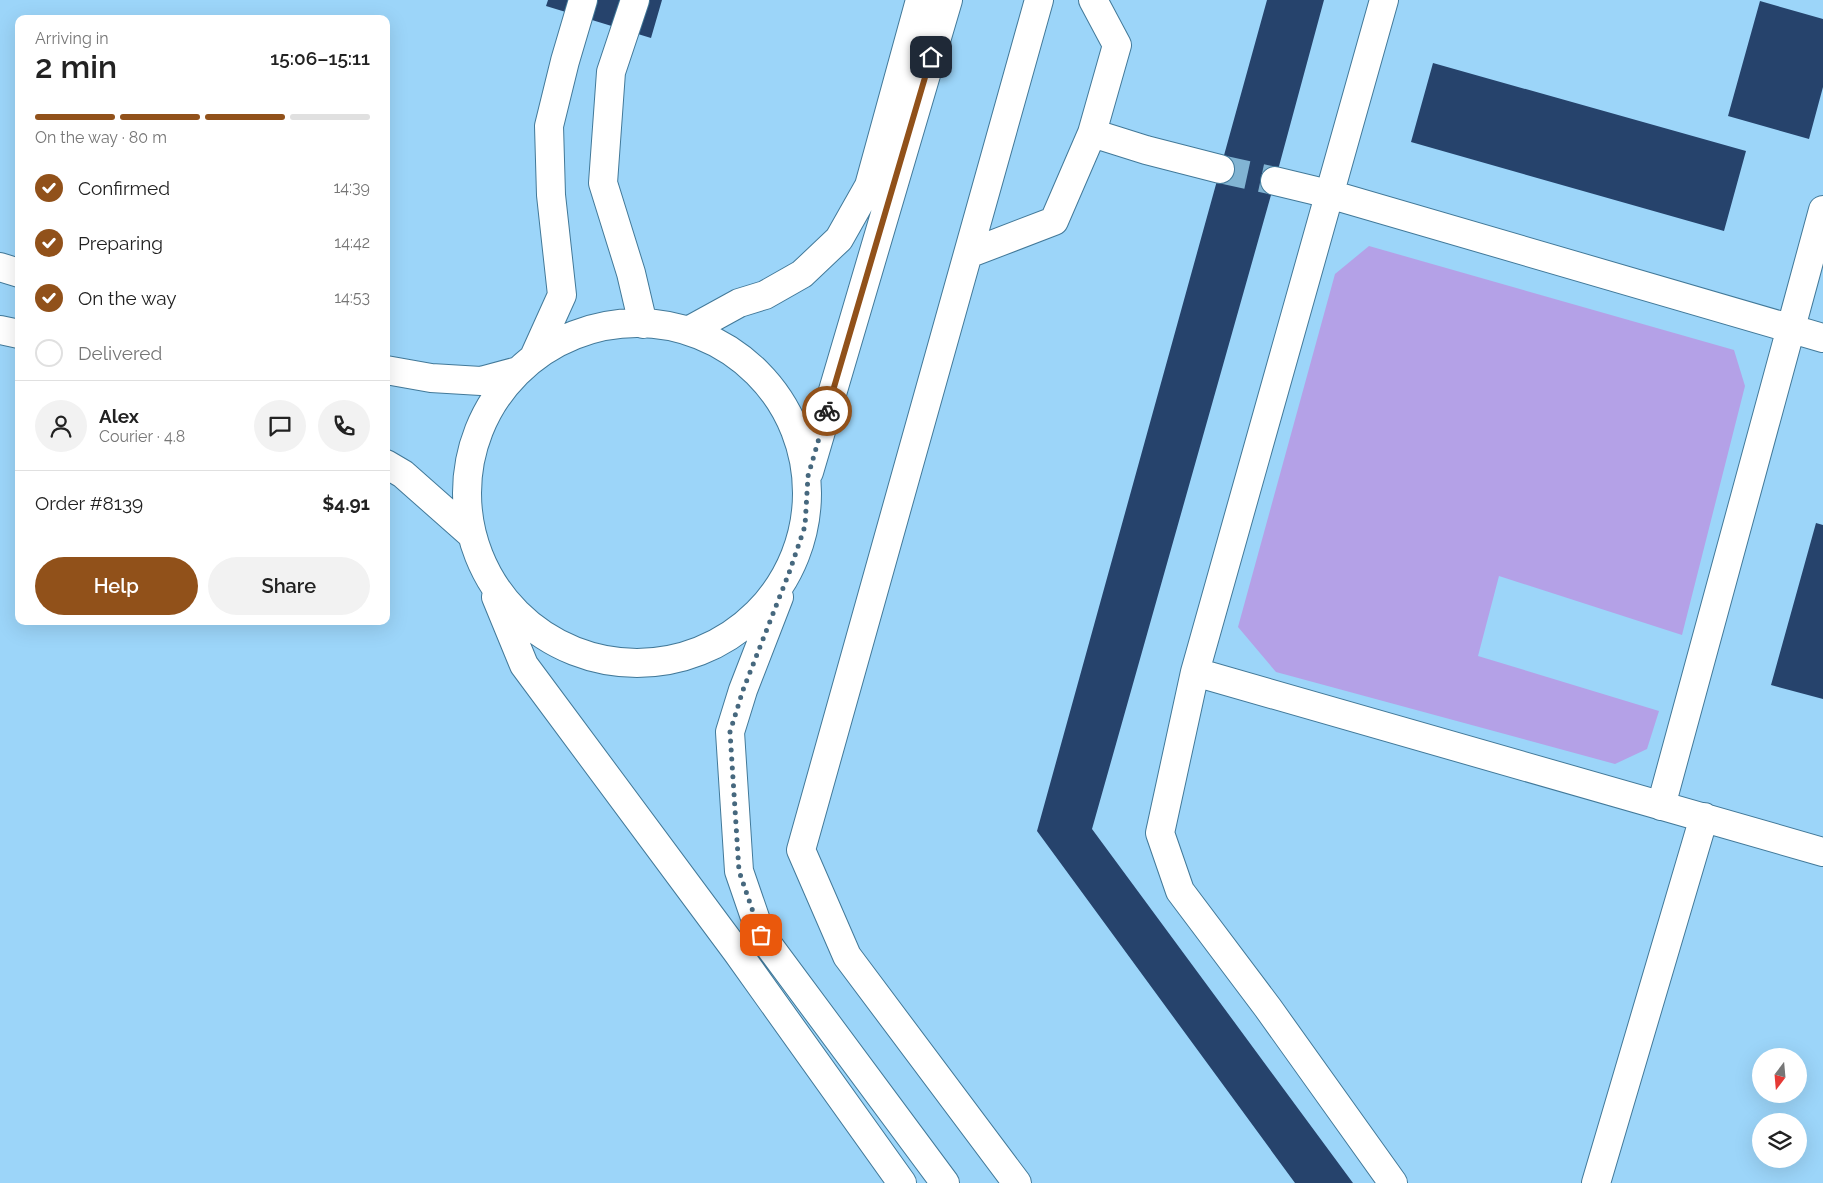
<!DOCTYPE html>
<html lang="en">
<head>
<meta charset="utf-8">
<style>
  body { margin:0; font-family:Raleway,sans-serif; background:#f2f2f2; color:#222; height:100vh; display:flex; flex-direction:column; font-size:19px; white-space:nowrap }
  * { box-sizing:border-box; margin:0 }
  p { font-size:16px; color:#767676 }
  .icon { flex:none; width:28px; height:28px; fill:none; stroke:currentColor; stroke-width:2; stroke-linecap:round; stroke-linejoin:round }
  .map { position:relative; flex:1; overflow:hidden }
  .sheet { position:absolute; left:15px; top:15px; width:375px; height:610px; display:flex; flex-direction:column; background:#fff; border-radius:10px; box-shadow:0 5px 20px #0002 }
  .sheet>* { flex:none }
  .needle { width:32px; rotate:196deg }
  .controls { position:absolute; left:1752px; top:1048px; display:grid; gap:10px }
  .controls a { display:grid; place-items:center; width:55px; height:55px; border-radius:50%; background:#fff; box-shadow:0 5px 20px #0002; font-size:25px }
  .pin { position:absolute; display:grid; place-items:center; width:42px; height:42px; color:#fff; margin:-21px; border-radius:10px; box-shadow:0 2px 8px #0006 }
  .courier { position:absolute; display:grid; place-items:center; width:50px; height:50px; margin:-25px; border:4px solid #91511a; border-radius:50%; background:#fff; color:#222; box-shadow:0 1px 6px #0007 }
  .summary em { font-style:normal; font-weight:600 }
  .summary div { display:flex; flex-direction:column-reverse }
  .summary { display:flex; align-items:center; justify-content:space-between; height:85px; padding:0 20px }
  h1 { font-size:32px; font-weight:600; line-height:38px }
  .bar { display:grid; grid-template-columns:repeat(4,1fr); gap:8px 5px; align-content:center; height:60px; padding:0 20px }
  .bar i { height:6px; border-radius:4px; background:#e0e0e0 }
  .bar .current { background:#91511a }
  .bar p { grid-column:span 4 }
  .line { display:flex; align-items:center; gap:12px; padding:0 20px; border-top:1px solid #e0e0e0 }
  .line div { flex:1 }
  .round { display:grid; place-items:center; flex:none; width:52px; height:52px; border-radius:26px; background:#f2f2f2 }
  ol { padding:0 20px; list-style:none }
  li { display:flex; align-items:center; gap:15px; height:55px }
  li p { margin-inline-start:auto }
  li .icon { padding:5px; border-radius:50%; background:#91511a; color:#fff; stroke-width:4 }
  li:last-child { color:#767676 }
  li i { width:28px; height:28px; border:2px solid #e0e0e0; border-radius:50% }
  .primary-button { display:flex; gap:10px; margin-top:auto; padding:10px 20px }
  .primary-button a { flex:1; height:58px; border-radius:30px; background:#91511a; color:#fff; font-size:20px; font-weight:600; line-height:58px; text-align:center }
  .primary-button a+a { background:#f2f2f2; color:#222 }
  .map>svg:first-child { display:block }
  .green { fill:#b4a1e7 }
  .building { fill:#26436c }
  .lines { fill:none; stroke-linecap:round; stroke-linejoin:round }
  .minor-tunnel { stroke:#81b4d3; stroke-width:28; stroke-dasharray:28 14; stroke-linecap:butt }
  .minor-casing { stroke:#427999; stroke-width:30 }
  .minor { stroke:#fff; stroke-width:28 }
  .done { stroke:#46687e; stroke-width:5; stroke-dasharray:0 9 }
  .route { stroke:#91511a; stroke-width:6 }
</style>
</head>
<body>
<div class="map">
<svg width="1823" height="1183" viewBox="0 0 1823 1183">
  <rect width="100%" height="100%" fill="#9cd5f9"/>
  <path class="green" d="M1369,246L1734,350L1745,386L1682,635L1499,576L1478,656L1659,711L1647,749L1615,764L1276,672L1238,627L1335,274Z"/>
  <path class="building" d="M548,0H662L651,38L546,6Z
    M1267,0H1324L1275,181L1092,829L1353,1183H1295L1037,831Z
    M1760,1L1823,19V87L1809,139L1728,116Z
    M1433,63L1746,151L1724,231L1411,142Z
    M1816,523L1823,525V699L1771,685Z"/>
  <g class="lines">
    <path class="minor-tunnel" d="M1220,169L1275,181"/>
    <g class="minor-casing">
      <path id="minor" d="M635,0L611,72L603,183L631,273L643,324
        M1384,0L1195,672L1160,833L1180,891L1268,1008L1393,1183
        M1092,133L1146,150L1220,169
        M1275,181L1329,194L1823,338
        M968,254L1054,221L1092,133L1117,45L1093,0
        M0,267L19,273
        M467 493a170 170 0 1 1 340 0a170 170 0 1 1-340 0Z
        M0,330L19,334
        M688,331L739,303L765,295L802,274L839,239L869,186L920,0
        M534,357L562,295L551,195L549,126L565,61L583,0
        M386,370L431,378L481,381L518,371
        M386,464L403,474L472,535
        M809,472L948,0
        M496,597L524,665L737,952L902,1183
        M779,597L743,690L730,732L739,871L761,935L945,1183
        M1195,672L1823,852
        M1661,806L1823,210
        M1017,1183L847,956L801,850L1039,0
        M1596,1183L1704,817"/>
    </g>
    <use href="#minor" class="minor"/>
  </g>
  <g class="lines">
    <path class="done" d="M761,935L739,871L730,732L743,690L789,573L805,526L808,476L827,411"/>
    <path class="route" d="M827,411L931,57"/>
  </g>
</svg>
<div class="controls">
<a><svg class="needle" viewBox="-14 -14 28 28"><path d="M0-13l5 13h-10z" fill="#e53935"/><path d="M0 13l5-13h-10z" fill="#767676"/></svg></a>
<a><svg class="icon" aria-label="layers" viewBox="0 0 24 24"><path d="M12 4l9 5-9 5-9-5zM3 14l9 5 9-5"/></svg></a>
</div>
<div class="pin" style="left:761px;top:935px;background:#ea580c"><svg class="icon" aria-label="bag" viewBox="0 0 24 24"><path d="M5 8h14l-1 12H6zM9 8a3 3 0 0 1 6 0"/></svg></div>
<div class="pin" style="left:931px;top:57px;background:#1f2937"><svg class="icon" aria-label="home" viewBox="0 0 24 24"><path d="M3 11l9-7 9 7M6 9v11h12V9"/></svg></div>
<div class="courier" style="left:827px;top:411px"><svg class="icon" aria-label="bike" viewBox="0 0 24 24"><circle cx="6" cy="16" r="4"/><circle cx="18" cy="16" r="4"/><path d="M6 16l4-8h5l3 8M10 8l3 8H6M13 5h3"/></svg></div>
<section class="sheet">
<div class="summary"><div><h1>2 min</h1><p>Arriving in</p></div><em>15:06–15:11</em></div>
<div class="bar"><i class="current"></i><i class="current"></i><i class="current"></i><i></i><p>On the way · 80 m</p></div>
<ol>
<li><svg class="icon" aria-label="check" viewBox="0 0 24 24"><path d="M5 12l5 5 9-10"/></svg>Confirmed<p>14:39</p></li>
<li><svg class="icon" aria-label="check" viewBox="0 0 24 24"><path d="M5 12l5 5 9-10"/></svg>Preparing<p>14:42</p></li>
<li><svg class="icon" aria-label="check" viewBox="0 0 24 24"><path d="M5 12l5 5 9-10"/></svg>On the way<p>14:53</p></li>
<li><i></i>Delivered</li>
</ol>
<div class="line" style="height:90px"><a class="round"><svg class="icon" aria-label="person" viewBox="0 0 24 24"><circle cx="12" cy="8" r="4"/><path d="M4 21q1-7 8-7t8 7"/></svg></a><div><b>Alex</b><p>Courier · 4.8</p></div><a class="round"><svg class="icon" aria-label="chat" viewBox="0 0 24 24"><path d="M4 5h16v11H9l-5 4z"/></svg></a><a class="round"><svg class="icon" aria-label="phone" viewBox="0 0 24 24"><path d="M5 4h4l2 5-3 2q2 4 5 5l2-3 5 2v4C11 20 4 13 5 4z"/></svg></a></div>
<div class="line" style="height:65px"><div>Order #8139</div><b>$4.91</b></div>
<div class="primary-button"><a>Help</a><a>Share</a></div>
</section>
</div>
</body>
</html>
